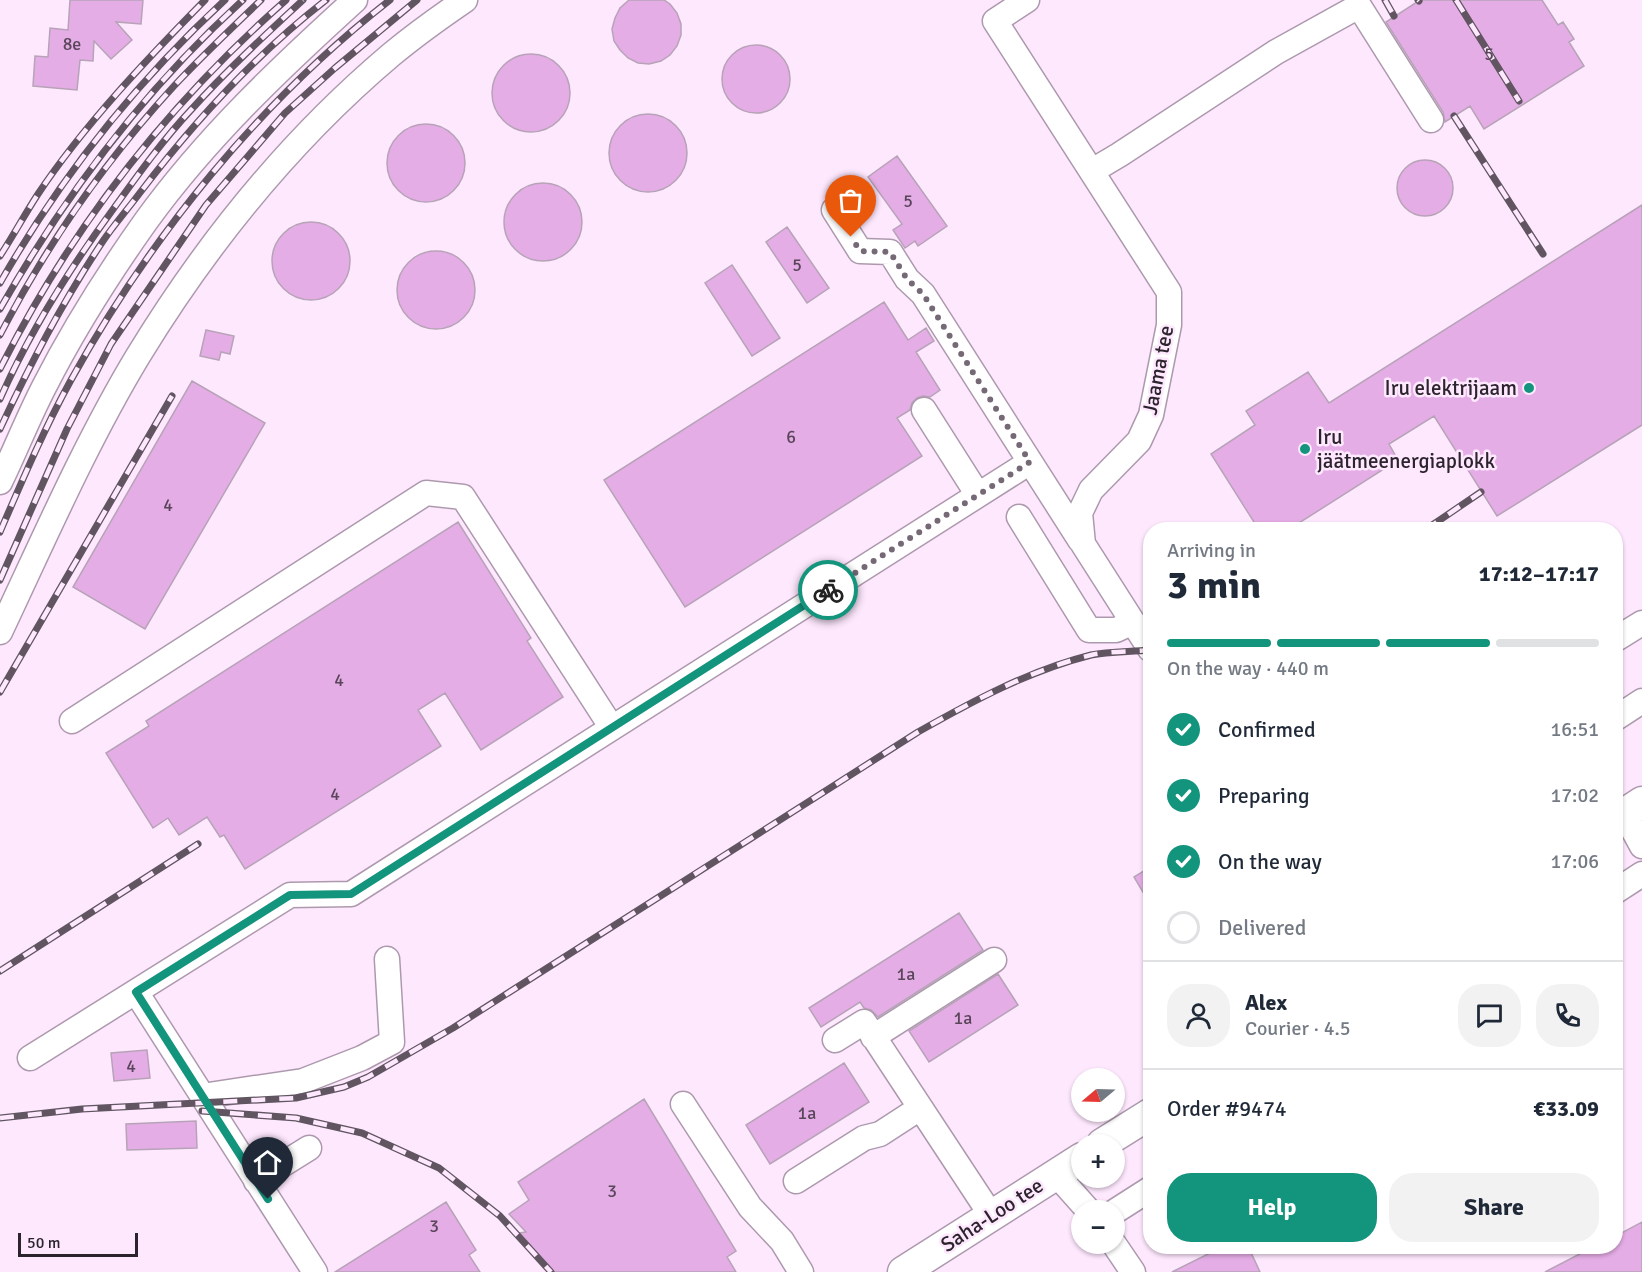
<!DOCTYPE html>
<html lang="en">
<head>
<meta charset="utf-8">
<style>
  body { margin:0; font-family:Signika,sans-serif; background:#f2f2f3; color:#1f2937; height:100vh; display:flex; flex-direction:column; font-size:22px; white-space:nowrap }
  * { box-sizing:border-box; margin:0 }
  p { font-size:20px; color:#747a83 }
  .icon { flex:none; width:33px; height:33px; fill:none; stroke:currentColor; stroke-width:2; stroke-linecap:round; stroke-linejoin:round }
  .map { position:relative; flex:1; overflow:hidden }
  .details { position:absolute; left:1143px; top:522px; width:480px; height:732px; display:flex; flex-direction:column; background:#fff; border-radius:24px; box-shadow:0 2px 4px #0004 }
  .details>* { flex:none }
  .needle { width:39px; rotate:251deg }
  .buttons { position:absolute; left:1071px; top:1068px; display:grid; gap:12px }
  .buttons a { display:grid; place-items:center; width:54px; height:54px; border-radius:50%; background:#fff; box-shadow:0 2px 4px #0004; font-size:30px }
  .scale { position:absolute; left:18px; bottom:15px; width:120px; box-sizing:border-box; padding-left:6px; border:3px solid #2c242c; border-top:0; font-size:16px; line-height:21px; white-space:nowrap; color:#2c242c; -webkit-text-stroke:4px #fee8fe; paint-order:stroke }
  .pin { position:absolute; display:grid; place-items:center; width:51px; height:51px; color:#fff; margin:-62px -26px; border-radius:50% 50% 50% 0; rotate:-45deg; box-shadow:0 0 6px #0007 }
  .pin .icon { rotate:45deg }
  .courier { position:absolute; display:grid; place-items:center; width:60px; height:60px; margin:-30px; border:4px solid #13947d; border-radius:50%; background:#fff; color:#222; box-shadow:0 2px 8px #0007 }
  .summary em { font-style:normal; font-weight:700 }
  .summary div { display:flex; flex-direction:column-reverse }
  .summary { display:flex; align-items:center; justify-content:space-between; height:102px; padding:0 24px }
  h1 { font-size:39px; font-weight:700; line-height:45px }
  .bar { display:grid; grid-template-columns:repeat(4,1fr); gap:9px 6px; align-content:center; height:72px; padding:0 24px }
  .bar i { height:8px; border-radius:4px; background:#e0e1e3 }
  .bar .current { background:#13947d }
  .bar p { grid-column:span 4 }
  .line { display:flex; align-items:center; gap:15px; padding:0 24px; border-top:2px solid #e0e1e3 }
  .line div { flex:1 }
  .round { display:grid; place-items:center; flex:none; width:63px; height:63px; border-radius:24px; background:#f2f2f3 }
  ol { padding:0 24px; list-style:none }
  li { display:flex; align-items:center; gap:18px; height:66px }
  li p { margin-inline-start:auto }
  li .icon { padding:6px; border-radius:50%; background:#13947d; color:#fff; stroke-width:4 }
  li:last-child { color:#747a83 }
  li i { width:33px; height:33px; border:3px solid #e0e1e3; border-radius:50% }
  .primary-button { display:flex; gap:12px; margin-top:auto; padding:12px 24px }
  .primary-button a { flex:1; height:69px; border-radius:24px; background:#13947d; color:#fff; font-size:24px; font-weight:700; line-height:69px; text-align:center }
  .primary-button a+a { background:#f2f2f3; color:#1f2937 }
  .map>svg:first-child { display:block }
  .building { fill:#e5ade6; stroke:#b7a3b7; stroke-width:1.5 }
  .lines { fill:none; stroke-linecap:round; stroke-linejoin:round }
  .minor-casing { stroke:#ad99ad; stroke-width:27 }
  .major-casing { stroke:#ad99ad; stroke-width:33 }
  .minor { stroke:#fff; stroke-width:24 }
  .major { stroke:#fff; stroke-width:30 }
  .rail-casing { stroke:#615561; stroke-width:7 }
  .rail { stroke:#fee8fe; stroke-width:4.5; stroke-dasharray:14; stroke-linecap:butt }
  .done { stroke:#766976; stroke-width:6; stroke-dasharray:0 10.8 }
  .route { stroke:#13947d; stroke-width:8 }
  .poi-dot { fill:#13947d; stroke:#fee8fe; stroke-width:2 }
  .labels { text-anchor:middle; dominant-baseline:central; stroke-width:5; stroke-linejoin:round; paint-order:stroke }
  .number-label { font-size:18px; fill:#5a465a }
  .street-label { font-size:21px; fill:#2c242c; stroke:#fee8fe }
  .poi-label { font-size:21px; fill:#2c242c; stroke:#fee8fe; text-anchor:end }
</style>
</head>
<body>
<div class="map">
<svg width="1642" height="1272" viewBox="0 0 1642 1272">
  <rect width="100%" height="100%" fill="#fee8fe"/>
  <path class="building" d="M70,0H143L141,24L116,22L132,40L111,59L94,41L93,61L80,60L77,90L33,86L35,56L48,57L50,28L68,30Z
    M629,0H664L670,4L677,13L681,24V35L677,46L670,55L661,61L649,64L638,63L628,58L620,50L614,41L612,29L615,18L620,8Z
    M1420,0H1542L1558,25L1563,22L1574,39L1569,42L1584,66L1484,129L1470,106L1445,122L1443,112L1386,22Z
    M722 79a34 34 0 1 1 68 0a34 34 0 1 1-68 0Z
    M492 93a39 39 0 1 1 78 0a39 39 0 1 1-78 0Z
    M609 153a39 39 0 1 1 78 0a39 39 0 1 1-78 0Z
    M387 163a39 39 0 1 1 78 0a39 39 0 1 1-78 0Z
    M897,156L947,226L918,246L915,241L905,248L893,230L902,224L868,177Z
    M1397 188a28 28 0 1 1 56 0a28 28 0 1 1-56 0Z
    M504 222a39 39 0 1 1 78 0a39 39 0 1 1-78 0Z
    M1642,205V425L1497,516L1434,416L1389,444L1398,460L1288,530H1259L1211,454L1255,425L1246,411L1308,372L1329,403Z
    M272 261a39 39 0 1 1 78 0a39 39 0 1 1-78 0Z
    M787,227L829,288L807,303L766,242Z
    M397 290a39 39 0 1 1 78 0a39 39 0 1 1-78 0Z
    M732,265L780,338L752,356L705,283Z
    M884,302L908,340L926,328L934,341L916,352L940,390L930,397L923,396L917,398L912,403L910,410L897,418L922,456L685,607L604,480Z
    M206,330L234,336L230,354L221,352L219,360L200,356Z
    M192,381L265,423L145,629L73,587Z
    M458,522L531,638L527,641L563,697L481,750L445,693L418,710L441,746L245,869L224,835L220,837L207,817L179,835L168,818L153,828L106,753L149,726L146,721Z
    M1150,867V904L1134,877Z
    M959,913L983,950L878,1017L871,1010L864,1008L860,1002L821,1027L809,1008Z
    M998,974L1018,1005L929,1062L909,1031Z
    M147,1050L150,1078L114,1081L111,1053Z
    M844,1063L869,1102L770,1164L746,1125Z
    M644,1099L736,1251L727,1257L736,1272H553L519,1233L526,1232L509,1214L529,1200L518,1182Z
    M196,1121L197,1148L127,1150L126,1124Z
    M446,1202L476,1250L469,1255L480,1272H335Z
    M1642,1222V1272H1545L1595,1246H1616V1236Z
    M1224,1246H1248L1260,1272H1172Z"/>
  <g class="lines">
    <g class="minor-casing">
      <path id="minor" d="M1027,0L995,21L1169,292V325L1151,415L1139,441L1091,490L1080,513L1083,544L1150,649
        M1092,171L1119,155L1276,52L1359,6L1431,120
        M834,210L860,251L890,252L907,279L923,294L1080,540
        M924,410L978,495
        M0,482C15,451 28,418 44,387C73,330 109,273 146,221C206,138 280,68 355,0
        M1019,517L1089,630H1116L1133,622
        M0,632C43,541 86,442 138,356C207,243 290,140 392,54C415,35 440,17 465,0
        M1616,639L1642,623
        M1616,718L1642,701
        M72,721L426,493L463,497L612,728
        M1624,813L1642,846
        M1616,891L1642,874
        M136,992L315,1272
        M873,1037L994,960
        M835,1040L864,1022L991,1215
        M30,1058L290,895L351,894L1030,462
        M202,1096L303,1081L362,1058L392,1042L387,959
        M683,1104L750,1207L782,1241L801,1272
        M1056,1174L1088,1210
        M256,1181L309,1148
        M796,1181L864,1138L880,1134L920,1108
        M1114,1212L1150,1189
        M1114,1244L1133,1272"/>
    </g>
    <g class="major-casing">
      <path id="major" d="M1616,819L1642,802
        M1102,1144L1150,1114
        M903,1272L1082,1158"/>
    </g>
    <use href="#minor" class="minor"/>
    <use href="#major" class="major"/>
    <g class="rail-casing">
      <path id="rail" d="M1385,0L1394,16
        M1418,0L1419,1
        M1456,0L1519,101
        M1454,116L1543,254
        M0,256C13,236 25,214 38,194C84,125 147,59 205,0
        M0,283C60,178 136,82 225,0
        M0,309C66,193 144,90 243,0
        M0,335C46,246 106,160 174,86C202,56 232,28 261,0
        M0,369C71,228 168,104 286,0
        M0,399C30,331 70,268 114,208C138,175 162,141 190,111C225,72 264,36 303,0
        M0,429C30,364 63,301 103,241C114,225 127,210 139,194C193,123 255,55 326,0
        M1425,530L1481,492
        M0,532C22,481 44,429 71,380C150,237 260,101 390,0
        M0,580L67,429L111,344L206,205L285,113L335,68L417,0
        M0,692L172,396
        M0,971L198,844
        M202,1111L296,1118L362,1133L439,1168L500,1216L551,1272
        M0,1118L82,1109L296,1098L344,1087L368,1077L453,1028L918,732C973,701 1028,671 1091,655C1109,651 1131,652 1150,650"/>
    </g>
    <use href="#rail" class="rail"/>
  </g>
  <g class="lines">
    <path class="done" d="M828,590L1030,462L923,294L907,279L890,252L860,251L851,237"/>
    <path class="route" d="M268,1199L136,992L290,895L351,894L828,590"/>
  </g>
  <g class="poi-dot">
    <circle cx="1529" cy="388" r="6"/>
    <circle cx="1305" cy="449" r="6"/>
  </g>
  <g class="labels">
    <g class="number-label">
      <text x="72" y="44">8e</text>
      <text x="1489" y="54">5</text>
      <text x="908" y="201">5</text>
      <text x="797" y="265">5</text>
      <text x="791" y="437">6</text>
      <text x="168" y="505">4</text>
      <text x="339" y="680">4</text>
      <text x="335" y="794">4</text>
      <text x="906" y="974">1a</text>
      <text x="963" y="1018">1a</text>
      <text x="131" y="1066">4</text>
      <text x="807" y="1113">1a</text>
      <text x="612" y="1191">3</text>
      <text x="434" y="1226">3</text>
    </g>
    <g class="street-label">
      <text transform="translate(1158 370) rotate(-79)">Jaama tee</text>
      <text transform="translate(992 1215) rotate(-33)">Saha-Loo tee</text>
    </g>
    <g class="poi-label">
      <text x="1517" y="388">Iru elektrijaam</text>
      <text x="1317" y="437" text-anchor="start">Iru<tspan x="1317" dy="24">jäätmeenergiaplokk</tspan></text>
    </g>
  </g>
</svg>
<div class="buttons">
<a><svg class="needle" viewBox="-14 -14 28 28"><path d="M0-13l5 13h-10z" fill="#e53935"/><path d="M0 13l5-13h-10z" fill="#747a83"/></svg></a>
<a>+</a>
<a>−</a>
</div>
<div class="scale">50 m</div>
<div class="pin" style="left:851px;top:237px;background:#ea580c"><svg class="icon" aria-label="bag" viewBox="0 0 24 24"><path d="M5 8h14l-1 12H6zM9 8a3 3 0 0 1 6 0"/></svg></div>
<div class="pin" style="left:268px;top:1199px;background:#1f2937"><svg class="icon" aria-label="home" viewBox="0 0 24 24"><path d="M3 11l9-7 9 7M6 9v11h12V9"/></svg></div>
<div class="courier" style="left:828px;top:590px"><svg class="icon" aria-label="bike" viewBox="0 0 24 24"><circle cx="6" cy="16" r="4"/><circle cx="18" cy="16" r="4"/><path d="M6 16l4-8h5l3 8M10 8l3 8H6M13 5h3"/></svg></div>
<section class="details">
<div class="summary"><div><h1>3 min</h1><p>Arriving in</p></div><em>17:12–17:17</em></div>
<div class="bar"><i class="current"></i><i class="current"></i><i class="current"></i><i></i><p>On the way · 440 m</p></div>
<ol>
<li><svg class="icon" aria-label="check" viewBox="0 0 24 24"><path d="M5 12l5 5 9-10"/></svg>Confirmed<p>16:51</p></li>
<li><svg class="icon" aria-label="check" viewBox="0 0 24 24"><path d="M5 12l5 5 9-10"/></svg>Preparing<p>17:02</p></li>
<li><svg class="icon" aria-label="check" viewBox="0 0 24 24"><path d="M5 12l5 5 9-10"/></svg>On the way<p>17:06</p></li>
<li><i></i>Delivered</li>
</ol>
<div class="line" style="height:108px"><a class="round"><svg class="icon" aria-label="person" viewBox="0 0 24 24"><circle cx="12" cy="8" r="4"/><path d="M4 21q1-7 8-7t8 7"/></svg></a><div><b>Alex</b><p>Courier · 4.5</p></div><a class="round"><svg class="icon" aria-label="chat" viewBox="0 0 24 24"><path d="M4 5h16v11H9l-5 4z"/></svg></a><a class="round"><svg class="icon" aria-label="phone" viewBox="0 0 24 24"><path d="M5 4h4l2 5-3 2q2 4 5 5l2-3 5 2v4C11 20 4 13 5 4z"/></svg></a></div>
<div class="line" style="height:78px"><div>Order #9474</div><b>€33.09</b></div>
<div class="primary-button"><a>Help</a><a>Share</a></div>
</section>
</div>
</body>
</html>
